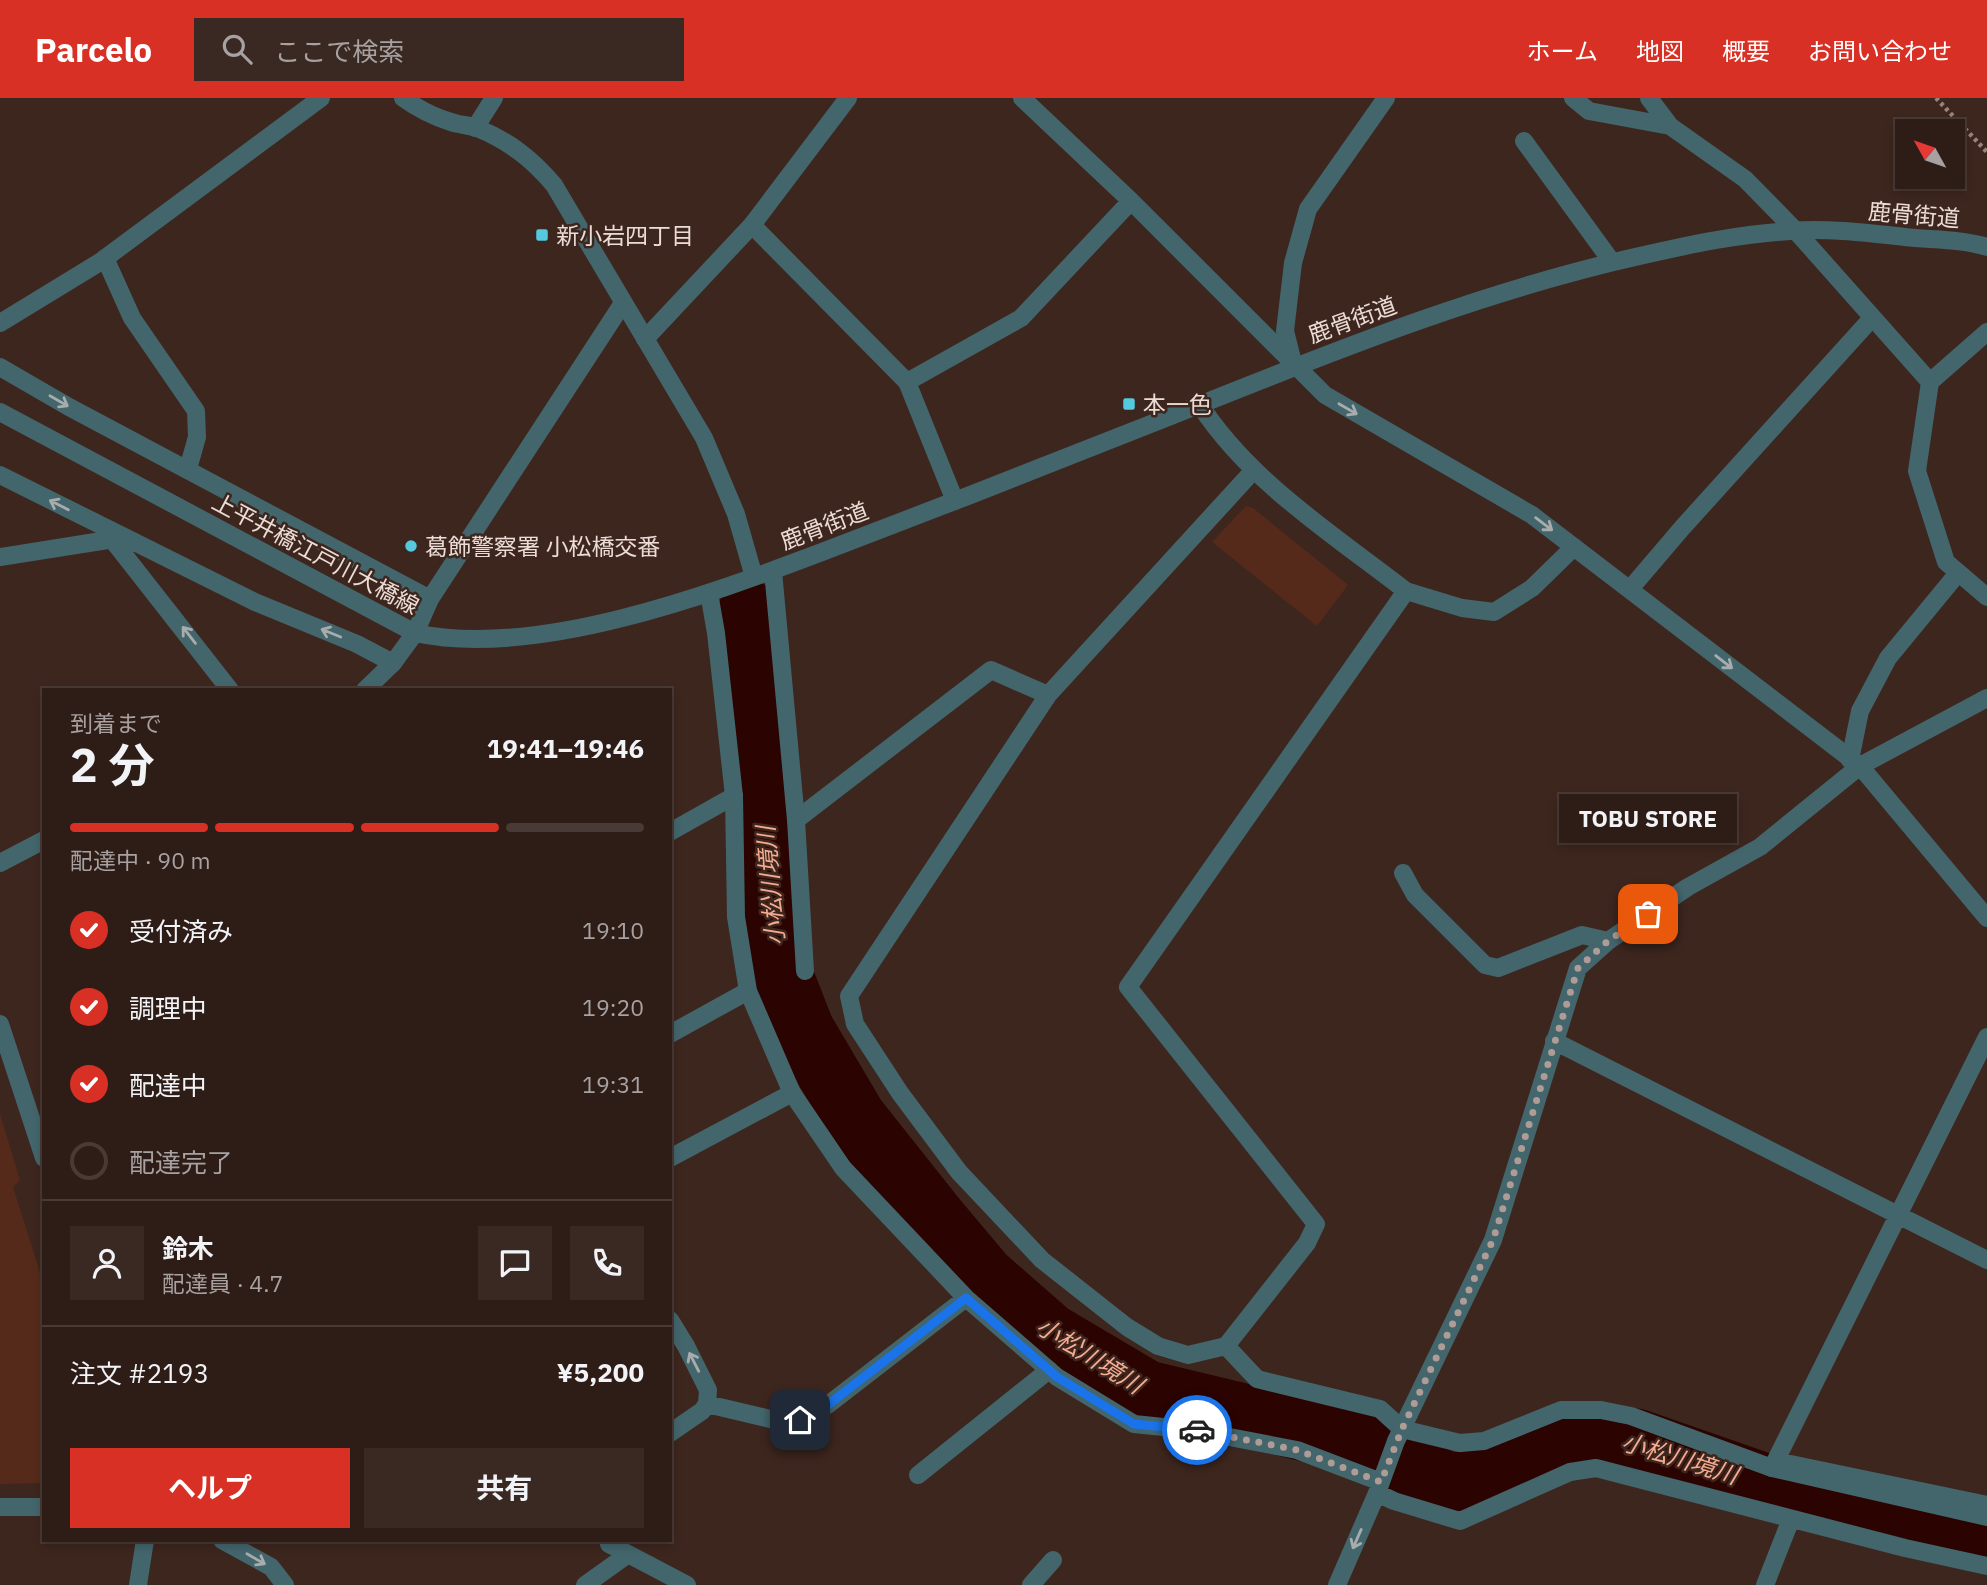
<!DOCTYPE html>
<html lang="ja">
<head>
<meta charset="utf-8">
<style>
  body { margin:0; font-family:"IBM Plex Sans","Noto Sans JP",sans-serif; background:#3a2923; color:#f1f3f6; height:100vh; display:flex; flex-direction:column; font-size:26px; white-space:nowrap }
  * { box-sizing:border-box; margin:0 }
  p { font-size:23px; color:#a7a1a1 }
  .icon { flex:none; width:38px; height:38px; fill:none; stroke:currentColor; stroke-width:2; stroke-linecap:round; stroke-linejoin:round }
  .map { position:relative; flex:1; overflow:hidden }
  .sheet { position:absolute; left:42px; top:590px; width:630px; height:854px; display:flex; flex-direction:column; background:#2e1c16; border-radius:0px; box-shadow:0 4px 10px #0003,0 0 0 2px #493a35 }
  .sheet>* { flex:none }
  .needle { width:46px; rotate:310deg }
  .tools { position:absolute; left:1895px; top:21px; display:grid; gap:14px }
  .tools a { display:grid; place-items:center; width:70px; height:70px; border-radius:0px; background:#2e1c16; box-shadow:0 4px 10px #0003,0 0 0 2px #493a35; font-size:35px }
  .pin { position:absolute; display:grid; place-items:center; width:60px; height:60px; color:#fff; margin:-30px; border-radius:14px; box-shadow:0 4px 10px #0006 }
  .courier { position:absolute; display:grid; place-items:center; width:70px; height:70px; margin:-35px; border:5px solid #1a73e8; border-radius:50%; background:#fff; color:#222; box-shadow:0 2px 9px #0007 }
  .bubble { position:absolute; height:49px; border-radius:0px; background:#2e1c16; box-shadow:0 4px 10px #0003,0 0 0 2px #493a35; font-size:23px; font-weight:700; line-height:49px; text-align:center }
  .overview em { font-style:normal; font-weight:700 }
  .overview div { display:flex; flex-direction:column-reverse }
  .overview { display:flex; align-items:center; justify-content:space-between; height:119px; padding:0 28px }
  h1 { font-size:46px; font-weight:700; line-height:52px }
  .bar { display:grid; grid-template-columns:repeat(4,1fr); gap:10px 7px; align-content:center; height:84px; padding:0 28px }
  .bar i { height:9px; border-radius:5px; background:#493a35 }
  .bar .selected { background:#d93025 }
  .bar p { grid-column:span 4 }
  .line { display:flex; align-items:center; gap:18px; padding:0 28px; border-top:2px solid #493a35 }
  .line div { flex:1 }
  .round { display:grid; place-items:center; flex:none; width:74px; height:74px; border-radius:0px; background:#3a2923 }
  ol { padding:0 28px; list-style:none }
  li { display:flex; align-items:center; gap:21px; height:77px }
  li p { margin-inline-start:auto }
  li .icon { padding:7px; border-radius:50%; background:#d93025; color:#fff; stroke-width:4 }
  li:last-child { color:#a7a1a1 }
  li i { width:38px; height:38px; border:4px solid #493a35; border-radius:50% }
  .action { display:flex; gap:14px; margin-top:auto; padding:14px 28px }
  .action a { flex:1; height:80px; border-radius:0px; background:#d93025; color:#fff; font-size:28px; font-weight:700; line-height:80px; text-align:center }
  .action a+a { background:#3a2923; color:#f1f3f6 }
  header { display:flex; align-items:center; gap:42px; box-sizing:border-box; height:98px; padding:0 35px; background:#d93025; color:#fff }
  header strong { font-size:33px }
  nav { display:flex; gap:38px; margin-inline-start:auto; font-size:24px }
  .search { width:490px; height:63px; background:#3a2923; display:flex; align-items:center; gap:18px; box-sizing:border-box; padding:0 24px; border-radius:0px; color:#a7a1a1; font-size:26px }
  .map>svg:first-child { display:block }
  .green { fill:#562a1a }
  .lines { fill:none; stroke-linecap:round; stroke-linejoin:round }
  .river { stroke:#2b0300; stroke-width:63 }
  .path { stroke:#98847d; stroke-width:4.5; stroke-dasharray:3.5 3.5; stroke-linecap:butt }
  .service { stroke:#43656c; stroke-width:18 }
  .pedestrian { stroke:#43656c; stroke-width:18 }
  .minor { stroke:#43656c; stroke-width:18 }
  .tertiary { stroke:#43656c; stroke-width:18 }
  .oneway { stroke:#a8acac }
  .done { stroke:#af9c96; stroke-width:7; stroke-dasharray:0 12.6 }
  .route { stroke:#1a73e8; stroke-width:9 }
  .poi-dot { fill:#55cadf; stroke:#3d261e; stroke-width:2.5 }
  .labels { text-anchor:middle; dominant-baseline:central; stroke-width:5; stroke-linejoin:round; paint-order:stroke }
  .street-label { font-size:23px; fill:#ecdcd6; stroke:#3d261e }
  .poi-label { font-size:23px; fill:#ecdcd6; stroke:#3d261e; text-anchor:start }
  .water-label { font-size:24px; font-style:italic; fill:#f6ab91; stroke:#3d261e }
</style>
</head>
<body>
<header>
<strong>Parcelo</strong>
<div class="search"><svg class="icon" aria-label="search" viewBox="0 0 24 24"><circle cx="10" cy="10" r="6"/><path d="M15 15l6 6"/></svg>ここで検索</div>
<nav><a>ホーム</a><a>地図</a><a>概要</a><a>お問い合わせ</a></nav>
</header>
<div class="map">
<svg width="1987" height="1487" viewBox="0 0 1987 1487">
  <rect width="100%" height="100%" fill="#3d261e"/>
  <path class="green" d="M1246,408L1253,410L1348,487L1317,528L1212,444Z
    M0,1016L20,1082L13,1089L44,1187V1385L0,1386Z"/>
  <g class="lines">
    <path class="river" d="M749,514L765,702L770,815L778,868L803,932L855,1020L936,1122L984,1179L1049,1236L1147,1294L1360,1345L1446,1385L1470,1386L1556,1343L1583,1337H1604L1636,1342L1788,1395L1987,1434"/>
    <path class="path" d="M1936,0L1987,54"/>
    <path class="service" d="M1524,43L1612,164
      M752,127L907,284
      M105,160L132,220L196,313L197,339L188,371
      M0,225L100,164L321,0
      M1930,284L1987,234
      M1253,373L1048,597L849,898L855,926L900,995L959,1074L1042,1162L1127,1229L1158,1248L1188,1257L1226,1248L1307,1145L1316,1126L1128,889L1406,493L1462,510L1494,514L1532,490L1574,449
      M0,459L114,441
      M1630,491L1682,430L1872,220
      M1850,662L1860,613L1888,560L1958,475
      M796,722L991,572L1048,597
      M670,734L734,698
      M1403,775L1415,797L1485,867L1498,870L1582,837L1608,843
      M670,936L748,893
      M670,1060L792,995
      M918,1377L1049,1272
      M1031,1487L1053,1462"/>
    <path class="pedestrian" d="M1226,1248L1257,1281L1380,1311L1402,1331L1460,1345L1484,1343L1561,1312H1601L1631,1318L1772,1370L1987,1419"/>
    <path class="minor" d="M1022,0L1131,103L1325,297L1532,417L1860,668L1987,820
      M1573,0L1589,13L1670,28
      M1649,0L1670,28L1745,81L1795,132L1930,284L1917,373L1946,464L1987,499
      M475,30L494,0
      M645,241L752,127L848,0
      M0,269L69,309L430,501
      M1294,269L1285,233L1293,165L1308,111L1386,0
      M1200,307C1250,384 1334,437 1406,493
      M0,377L255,504L357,546L393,565
      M955,403L907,284L1021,220L1131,103
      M107,435L230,592
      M773,473L796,722L805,873
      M709,495L716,535L734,698L736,819L748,893L792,995L843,1070L966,1200L1057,1279L1134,1326L1193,1332L1297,1352L1381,1384
      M415,535L430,501L623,205
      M1554,943L1987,1162
      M670,1222L686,1248L708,1292L707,1306L702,1313L670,1335
      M707,1306L783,1324L800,1322L829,1306L966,1200
      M1776,1363L1987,1407
      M1772,1370L1987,939
      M1377,1395L1394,1403L1460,1423L1570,1374L1596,1370L1905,1450L1987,1468
      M0,1409H44
      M222,1442L271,1469L285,1487
      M608,1442L609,1446L687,1487
      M585,1487L627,1457
      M1337,1487L1377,1395L1396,1343L1493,1142L1578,870L1608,843L1688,789L1760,749L1860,668L1987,600
      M1765,1487L1791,1421"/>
    <path class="tertiary" d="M403,0C417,10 434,19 451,24C459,27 469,27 477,30C509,43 532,61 554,87L704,340L736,416L754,479
      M0,314L415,535C536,561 708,497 822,454C948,406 1074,357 1199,307C1344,249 1490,191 1644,157C1692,146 1740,136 1790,133C1828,130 1868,135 1905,139C1932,142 1961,141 1987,149
      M365,592L393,565L415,535
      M0,765L44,742
      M0,926L44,1060
      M138,1487L145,1442"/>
  </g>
  <defs><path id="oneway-shaft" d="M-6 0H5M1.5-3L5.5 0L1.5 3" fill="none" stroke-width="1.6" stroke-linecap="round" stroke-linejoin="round" transform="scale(1.75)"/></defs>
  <g class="oneway">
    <use href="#oneway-shaft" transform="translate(59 303) rotate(30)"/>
    <use href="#oneway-shaft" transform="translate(1348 311) rotate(30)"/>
    <use href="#oneway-shaft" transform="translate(59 407) rotate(-153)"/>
    <use href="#oneway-shaft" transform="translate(1544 426) rotate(37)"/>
    <use href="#oneway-shaft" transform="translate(331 535) rotate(-158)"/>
    <use href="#oneway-shaft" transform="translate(189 537) rotate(-128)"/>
    <use href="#oneway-shaft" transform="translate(1724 564) rotate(38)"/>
    <use href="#oneway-shaft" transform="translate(694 1264) rotate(-117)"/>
    <use href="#oneway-shaft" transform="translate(1357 1441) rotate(114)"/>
    <use href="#oneway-shaft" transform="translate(256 1461) rotate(30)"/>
  </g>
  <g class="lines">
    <path class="done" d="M1197,1332L1297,1352L1381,1384L1402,1331L1493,1142L1578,870L1608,843L1648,816"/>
    <path class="route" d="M800,1322L829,1306L966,1200L1057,1279L1134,1326L1197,1332"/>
  </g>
  <g class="poi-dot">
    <rect x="535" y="130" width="14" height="14" rx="3.5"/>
    <rect x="1122" y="299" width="14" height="14" rx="3.5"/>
    <circle cx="411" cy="448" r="7"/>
  </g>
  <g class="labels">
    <g class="street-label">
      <text transform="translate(1914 116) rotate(5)">鹿骨街道</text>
      <text transform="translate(1352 221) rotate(-20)">鹿骨街道</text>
      <text transform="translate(824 427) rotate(-21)">鹿骨街道</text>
      <text transform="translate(316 455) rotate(28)">上平井橋江戸川大橋線</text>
    </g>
    <g class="poi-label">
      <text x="556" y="137">新小岩四丁目</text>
      <text x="1143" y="306">本一色</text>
      <text x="425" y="448">葛飾警察署 小松橋交番</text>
    </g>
    <g class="water-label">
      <text transform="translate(770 788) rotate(-95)">小松川境川</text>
      <text transform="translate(1090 1257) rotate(32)">小松川境川</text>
      <text transform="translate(1680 1360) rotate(17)">小松川境川</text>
    </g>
  </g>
</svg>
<div class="tools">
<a><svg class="needle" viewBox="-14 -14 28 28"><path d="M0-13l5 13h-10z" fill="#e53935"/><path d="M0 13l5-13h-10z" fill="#a7a1a1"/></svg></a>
</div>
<div class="pin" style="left:1648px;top:816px;background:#ea580c"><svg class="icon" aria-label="bag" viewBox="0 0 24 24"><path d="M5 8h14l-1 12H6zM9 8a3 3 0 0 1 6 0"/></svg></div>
<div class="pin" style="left:800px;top:1322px;background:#1f2937"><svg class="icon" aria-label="home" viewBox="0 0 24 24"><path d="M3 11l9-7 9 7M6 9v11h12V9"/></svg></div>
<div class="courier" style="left:1197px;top:1332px"><svg class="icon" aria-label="car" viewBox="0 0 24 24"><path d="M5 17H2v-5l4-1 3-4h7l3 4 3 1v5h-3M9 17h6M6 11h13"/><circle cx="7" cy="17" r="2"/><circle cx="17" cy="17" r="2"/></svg></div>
<div class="bubble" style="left:1559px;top:696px;width:178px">TOBU STORE</div>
<section class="sheet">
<div class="overview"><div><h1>2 分</h1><p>到着まで</p></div><em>19:41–19:46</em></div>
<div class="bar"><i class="selected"></i><i class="selected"></i><i class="selected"></i><i></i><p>配達中 · 90 m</p></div>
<ol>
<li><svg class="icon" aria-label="check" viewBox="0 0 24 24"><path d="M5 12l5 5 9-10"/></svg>受付済み<p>19:10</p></li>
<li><svg class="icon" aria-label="check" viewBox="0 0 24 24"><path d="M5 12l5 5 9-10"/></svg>調理中<p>19:20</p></li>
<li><svg class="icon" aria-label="check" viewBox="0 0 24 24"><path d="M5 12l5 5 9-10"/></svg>配達中<p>19:31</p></li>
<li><i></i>配達完了</li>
</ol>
<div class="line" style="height:126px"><a class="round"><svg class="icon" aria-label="person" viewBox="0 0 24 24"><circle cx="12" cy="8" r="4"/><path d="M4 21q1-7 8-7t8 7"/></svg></a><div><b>鈴木</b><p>配達員 · 4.7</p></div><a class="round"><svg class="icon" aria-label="chat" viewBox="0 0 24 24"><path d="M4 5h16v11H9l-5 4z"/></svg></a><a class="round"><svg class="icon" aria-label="phone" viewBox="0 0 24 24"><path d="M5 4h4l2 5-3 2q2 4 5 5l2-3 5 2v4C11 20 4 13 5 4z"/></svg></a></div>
<div class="line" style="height:91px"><div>注文 #2193</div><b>¥5,200</b></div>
<div class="action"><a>ヘルプ</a><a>共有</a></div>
</section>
</div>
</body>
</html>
